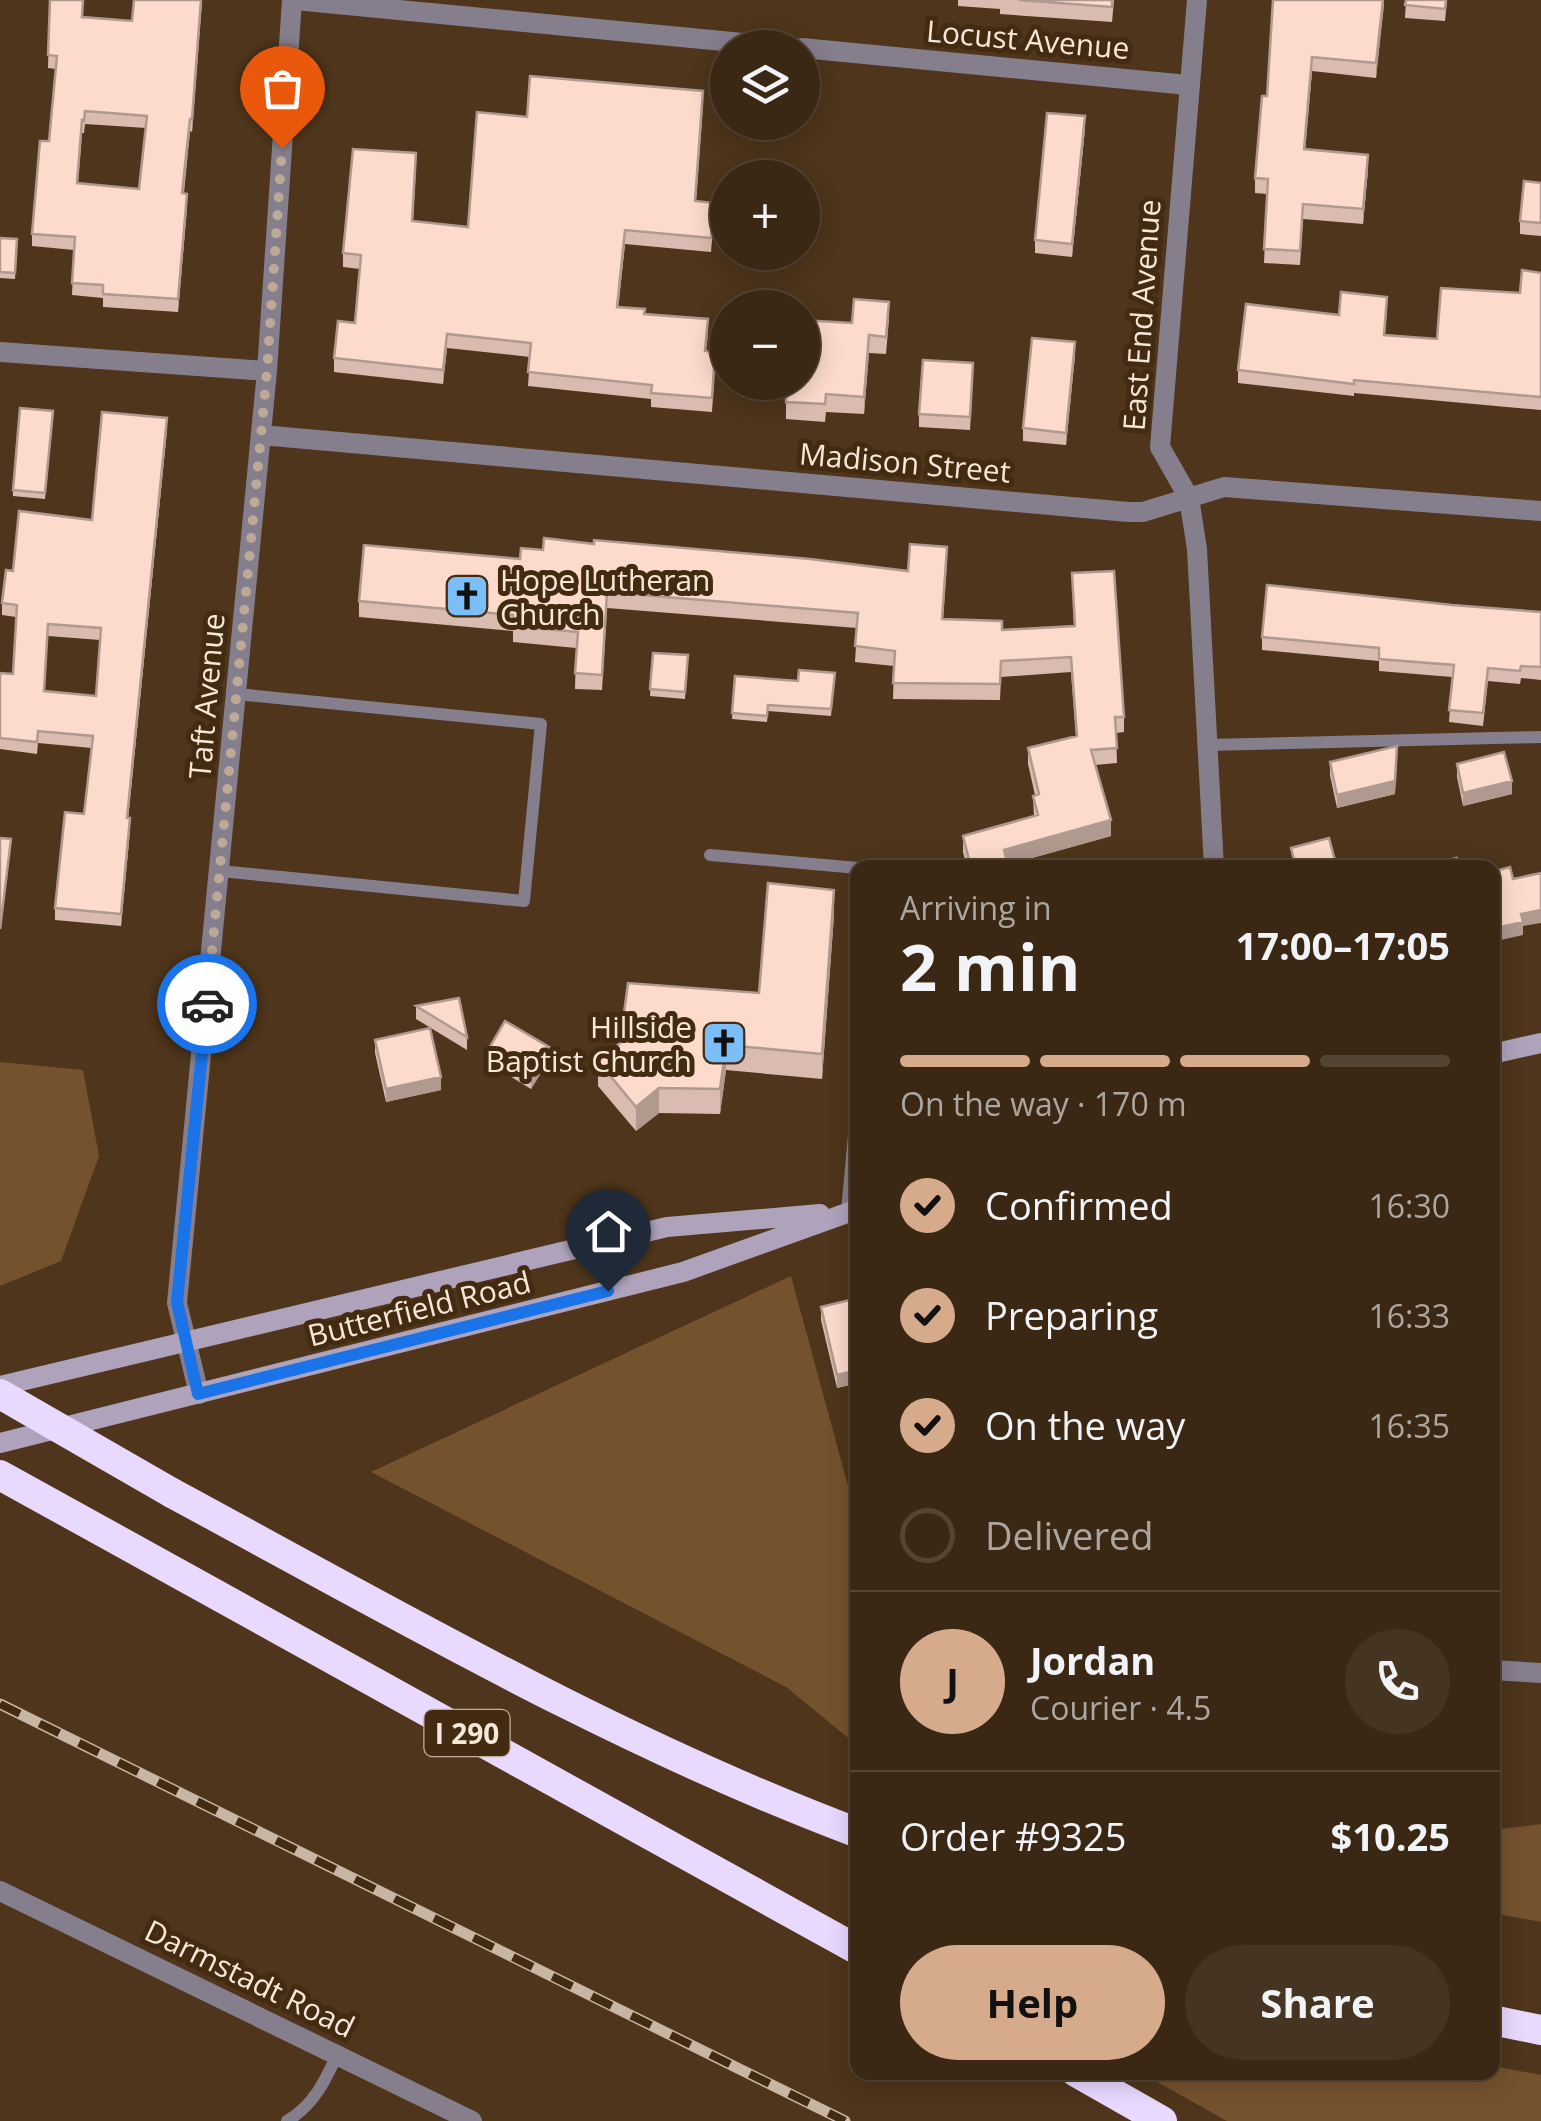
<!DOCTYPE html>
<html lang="en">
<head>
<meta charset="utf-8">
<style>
  body { margin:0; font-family:"Open Sans",sans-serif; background:#453422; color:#f1f3f6; height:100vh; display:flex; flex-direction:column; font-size:38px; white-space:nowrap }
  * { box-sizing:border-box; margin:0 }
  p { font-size:32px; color:#aba6a0 }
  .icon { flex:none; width:55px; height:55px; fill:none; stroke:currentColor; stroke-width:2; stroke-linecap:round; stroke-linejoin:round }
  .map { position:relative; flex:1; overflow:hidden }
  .sheet { position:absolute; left:850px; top:860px; width:650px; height:1220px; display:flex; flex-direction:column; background:#3a2814; border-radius:20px; box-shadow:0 5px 25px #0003,0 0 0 2px #544434 }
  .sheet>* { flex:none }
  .fabs { position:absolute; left:710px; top:30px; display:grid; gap:20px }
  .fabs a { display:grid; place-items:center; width:110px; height:110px; border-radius:50%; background:#3a2814; box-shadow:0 5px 25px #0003,0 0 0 2px #544434; font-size:50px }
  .pin { position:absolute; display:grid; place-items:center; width:85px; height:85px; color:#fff; margin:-102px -42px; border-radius:50% 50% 50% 0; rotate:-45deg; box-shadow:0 0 10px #0007 }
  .pin .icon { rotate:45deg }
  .courier { position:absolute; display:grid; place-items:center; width:100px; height:100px; margin:-50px; border:8px solid #1a73e8; border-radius:50%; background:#fff; color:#222; box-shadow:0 2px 12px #0007 }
  .overview em { font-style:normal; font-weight:700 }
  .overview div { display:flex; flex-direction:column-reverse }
  .overview { display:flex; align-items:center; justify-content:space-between; height:170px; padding:0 50px }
  h1 { font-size:65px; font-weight:700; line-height:75px }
  .bar { display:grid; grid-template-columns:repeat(4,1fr); gap:15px 10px; align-content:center; height:120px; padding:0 50px }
  .bar i { height:12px; border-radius:8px; background:#544434 }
  .bar .selected { background:#d6ab8b }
  .bar p { grid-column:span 4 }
  .line { display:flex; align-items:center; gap:25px; padding:0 50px; border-top:2px solid #544434 }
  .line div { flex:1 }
  .round { display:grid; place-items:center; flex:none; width:105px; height:105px; border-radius:52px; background:#453422 }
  ol { padding:0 50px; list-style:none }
  li { display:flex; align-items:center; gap:30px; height:110px }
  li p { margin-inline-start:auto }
  li .icon { padding:10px; border-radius:50%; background:#d6ab8b; color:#111; stroke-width:4 }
  li:last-child { color:#aba6a0 }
  li i { width:55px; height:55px; border:5px solid #544434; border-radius:50% }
  .primary-button { display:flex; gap:20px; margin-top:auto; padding:20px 50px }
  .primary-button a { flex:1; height:115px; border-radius:60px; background:#d6ab8b; color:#111; font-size:40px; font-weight:700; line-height:115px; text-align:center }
  .primary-button a+a { background:#453422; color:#f1f3f6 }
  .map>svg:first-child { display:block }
  .green { fill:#75522e }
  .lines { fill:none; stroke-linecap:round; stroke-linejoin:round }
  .lane { stroke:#857e8d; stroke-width:12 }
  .street { stroke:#857e8d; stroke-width:20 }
  .secondary { stroke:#aea3bb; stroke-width:20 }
  .highway { stroke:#ead9ff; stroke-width:30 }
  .rail-casing { stroke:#c8b5a3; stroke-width:11 }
  .rail { stroke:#432b11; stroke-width:8; stroke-dasharray:22; stroke-linecap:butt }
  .highway-bridge { stroke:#ead9ff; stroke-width:30 }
  .wall { fill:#d9bcaf; fill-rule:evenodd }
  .shaded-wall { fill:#b0998f }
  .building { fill:#fcdbcc; stroke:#b0998f; stroke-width:2.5; fill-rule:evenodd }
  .done { stroke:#bca996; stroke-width:10; stroke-dasharray:0 18 }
  .route { stroke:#1a73e8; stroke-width:12 }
  .labels { text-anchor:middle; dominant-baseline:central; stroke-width:10; stroke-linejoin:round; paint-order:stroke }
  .shield { fill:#432b11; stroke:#c1af9c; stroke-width:2.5 }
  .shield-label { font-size:28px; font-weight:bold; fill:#f7e7d8 }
  .street-label { font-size:30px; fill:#f7e7d8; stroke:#432b11 }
  .poi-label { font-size:30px; fill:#f7e7d8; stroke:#432b11; text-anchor:start }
</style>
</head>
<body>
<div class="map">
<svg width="1541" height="2121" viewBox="0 0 1541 2121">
  <rect width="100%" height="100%" fill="#4e351b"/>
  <path class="green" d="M0,1062L83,1070L99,1156L61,1261L0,1286Z
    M791,1276L857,1519V1740L847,1737L786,1687L371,1472Z
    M1541,1824V1922L1493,1913V1830Z
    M1493,2066L1541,2075V2121H1227L1141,2073L1492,2072Z"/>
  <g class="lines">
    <path class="lane" d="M1206,745L1541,737
      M710,855L858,868
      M220,871L524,901L541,724L237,694
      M847,1211L858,1092
      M287,2121C314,2105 325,2081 338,2053"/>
    <path class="street" d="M295,0L796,48
      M1197,0L1160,447L1189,498L1197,549L1214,868
      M802,48L1188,85
      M0,352L267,371
      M261,435L1128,512H1143L1224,487L1541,511
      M199,1394L177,1303L267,371L292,0
      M1492,1670L1541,1673
      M0,1891L472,2121"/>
    <path class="secondary" d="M1492,1054L1541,1043
      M0,1386L667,1227L820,1214
      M0,1443L683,1272L858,1209"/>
    <path class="highway" d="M0,1475L858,1950
      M172,1493C396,1614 618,1743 858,1833
      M1492,2020L1541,2030
      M1076,2072L1162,2121"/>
    <g class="rail-casing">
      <path id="rail" d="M0,1704L845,2121"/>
    </g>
    <use href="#rail" class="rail"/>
    <path class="highway-bridge" d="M0,1394L172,1493"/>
  </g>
  <path class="wall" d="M50,0L83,17L132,21L134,0H202L192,132L190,131L184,193L187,207L178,312L103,307V298L72,295L74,250L32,246V234L49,141L56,69L48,68ZM85,124L146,128L139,189L78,183L82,133H84Z
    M958,0H1114L1112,22L1000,14V9L958,6Z
    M1273,0H1384L1376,78L1312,71L1305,149L1368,170L1363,224L1303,219L1300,265L1264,263L1267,194L1255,193V178L1267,96Z
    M1406,0H1447L1445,21L1405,18Z
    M703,105L696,201L714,217L711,252L625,244L618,307L708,333L706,351L715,366L712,412L651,407V399L528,386L530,357L447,348L443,384L334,372V358L355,323L360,269L343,267V253L416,167L413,221L468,227L527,117Z
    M1085,129L1072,257L1035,253V240Z
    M1541,183V236L1520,234V221Z
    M0,238L17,239L15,279L0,278Z
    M1541,273V410L1354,393V396L1238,383V370L1339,315L1387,309L1385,335L1437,339L1520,293Z
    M889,319L886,354L869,353L864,414L826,412L825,422L786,419V402L852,323Z
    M1075,355L1066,445L1023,441V428Z
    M973,376L970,430L919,427V414Z
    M53,418L45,499L13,496V490Z
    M167,430L128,818L130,830L121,926L55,920V908L84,814L92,748L38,743L37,754L0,749V673L13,674L16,617L2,615V603L13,571L92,520ZM48,636L100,640L96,696L44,691Z
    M594,544L908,571L947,563L943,619L1002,630L1074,626L1072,573L1124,717V732L1116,733L1117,763L1095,765L1111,836L1007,865V868H967L963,852V836L1034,816L1033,796L1035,795L1028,764V748L1076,736L1071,672L1001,677L1000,700L893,699L894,666L855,662L857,628L607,608L602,690L575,689L576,648L513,642V631L359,617V601L520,559L543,550Z
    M1452,605L1541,612V680L1521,678L1520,684L1488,681L1483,726L1449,722L1452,677L1379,671V661L1262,650V637Z
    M653,653L688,655L685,699L650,696Z
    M835,673L831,716L768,711L767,722L732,719L735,676L798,681Z
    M1397,759L1395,794L1337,808L1330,775V762Z
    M1457,764L1512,794L1463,806L1457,777Z
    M834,915L822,1079L726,1070L720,1114L659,1113L636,1131L598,1086V1061L759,993Z
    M416,1006L467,1037V1050L416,1019Z
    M375,1040L441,1090L386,1102L375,1053Z
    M488,1050L549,1060L531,1089L488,1063Z
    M858,1298V1383L837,1388L821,1320V1307Z"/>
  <path class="shaded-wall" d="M201,0H202L192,132V119Z
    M1383,0L1384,6L1376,78V63Z
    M1312,57V71L1304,164V149Z
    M1085,116V129L1072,257V244Z
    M190,119V131L182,206V193Z
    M1368,155V170L1363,224V209Z
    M187,194V207L178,312V299Z
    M625,230V244L617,321V307Z
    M447,334V348L443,384V370Z
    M869,335V353L864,414V397Z
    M1075,342V355L1066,445V433Z
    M167,418V430L127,830V818Z
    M1397,746L1395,794L1337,808V795Z
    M1512,781V794L1463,806V793Z
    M130,818V830L121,926V914Z
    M1111,820V836L1007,865V868H988L1004,850Z
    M834,890V915L822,1079V1054Z
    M1541,910V923L1523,926V935L1492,942V929L1521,914Z
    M726,1045V1070L720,1114V1089Z
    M549,1047V1060L531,1089V1076Z
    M441,1077V1090L386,1102V1089Z
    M659,1088V1113L636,1131V1107Z
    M858,1370V1383L837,1388V1375Z"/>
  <path class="building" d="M50,0H83L82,17L132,21L134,0H201L192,119H190L182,193L187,194L178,299L103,294V285L72,283L75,237L32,234L40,141H49L57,56L48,55ZM85,111L147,116L139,189L77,183L82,120L84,121Z
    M1019,0H1112V7Z
    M1273,0H1383L1376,63L1312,57L1304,149L1368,155L1363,209L1303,204L1300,251L1264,249L1268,179L1255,178L1262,96H1267Z
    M1406,0H1446L1445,9L1405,5Z
    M530,76L703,91L695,201L714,203L711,238L625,230L617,307L645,309L644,314L708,319L705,351L715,352L712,398L651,393L652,385L528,372L531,343L447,334L443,370L334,358L338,321L355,323L361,255L343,253L353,149L416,153L412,221L468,227L477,112L527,117Z
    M1047,113L1085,116L1072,244L1035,240Z
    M1524,181L1541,183V223L1520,221Z
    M0,238L17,239L15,273L0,272Z
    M1522,270L1541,273V397L1354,380V384L1238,370L1246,304L1339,315L1341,292L1387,297L1384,335L1437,339L1441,288L1520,293Z
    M854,299L889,302L886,337L869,335L864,397L826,394L825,404L786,402L787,382H802V320L852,323Z
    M1032,338L1075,342L1066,433L1023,428Z
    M923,360L973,363L970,417L919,414Z
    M20,408L53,411L45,493L13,490Z
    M102,412L167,418L127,818H130L121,914L55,908L65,812L84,814L93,736L38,731L37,742L0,738V673L13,674L17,605L2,603L6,570L13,571L19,511L92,520ZM48,624L101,628L96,696L44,691Z
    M544,538L594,544V540L810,559L908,571L910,544L947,547L942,619L1002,621V630L1075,626L1072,573L1114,571L1124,717H1115L1117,748L1091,750L1111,820L1004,850L1007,862L988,868H971L963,836L1038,815L1033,796L1039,794L1028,748L1077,736L1071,657L1001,661L1000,684L893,683L895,651L855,646L858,613L607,592L602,675L575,673L578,632L513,626V615L359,601L364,545L520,559L521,548L543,550Z
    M1267,585L1452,605L1541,612V667L1521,666L1520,671L1488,668L1483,713L1449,710L1454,665L1379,659V648L1262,637Z
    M653,653L688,655L685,692L650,689Z
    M799,670L835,673L831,709L768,705L767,716L732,713L735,676L798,681Z
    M1397,746L1395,781L1337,795L1330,762Z
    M1504,752L1512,781L1463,793L1457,764Z
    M0,838L11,839L0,929Z
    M1329,838L1337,868H1296L1291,848Z
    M1457,858L1460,868H1431L1430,864Z
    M1510,867L1513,879L1541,873V910L1521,914L1523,922L1492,929V872Z
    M768,883L834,890L822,1054L726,1045L720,1089L659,1088L636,1107L598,1061L620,1043L628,983L759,993Z
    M459,998L467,1037L416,1006Z
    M505,1021L549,1047L531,1076L488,1050Z
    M430,1028L441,1077L386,1089L375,1040Z
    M858,1298V1370L837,1375L821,1307Z"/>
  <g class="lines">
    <path class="done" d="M207,1004L267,371L282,148"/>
    <path class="route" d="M207,1004L177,1302L198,1394L608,1291"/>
  </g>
  <defs>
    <g id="church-square" transform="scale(2.25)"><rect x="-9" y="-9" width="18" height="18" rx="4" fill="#7bbef8" stroke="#432b11"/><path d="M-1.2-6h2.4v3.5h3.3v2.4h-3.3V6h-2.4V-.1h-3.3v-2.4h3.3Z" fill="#111"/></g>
  </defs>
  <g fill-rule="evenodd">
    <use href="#church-square" x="467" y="596"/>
    <use href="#church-square" x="724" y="1043"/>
  </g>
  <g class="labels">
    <rect class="shield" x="424.5" y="1710" width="85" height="46" rx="8"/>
    <g class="shield-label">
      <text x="467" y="1733">I 290</text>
    </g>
    <g class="street-label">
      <text transform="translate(1028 39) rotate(5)">Locust Avenue</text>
      <text transform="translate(1141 315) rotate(-86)">East End Avenue</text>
      <text transform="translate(905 462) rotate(5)">Madison Street</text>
      <text transform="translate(206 696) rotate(-85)">Taft Avenue</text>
      <text transform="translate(419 1308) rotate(-14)">Butterfield Road</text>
      <text transform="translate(250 1978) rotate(26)">Darmstadt Road</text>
    </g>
    <g class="poi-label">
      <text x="500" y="579">Hope Lutheran<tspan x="500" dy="34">Church</tspan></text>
      <text x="692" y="1026" text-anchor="end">Hillside<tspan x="692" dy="34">Baptist Church</tspan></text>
    </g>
  </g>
</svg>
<div class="fabs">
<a><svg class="icon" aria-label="layers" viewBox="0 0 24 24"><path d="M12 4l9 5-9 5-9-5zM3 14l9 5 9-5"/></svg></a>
<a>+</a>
<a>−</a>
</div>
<div class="pin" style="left:282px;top:148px;background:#ea580c"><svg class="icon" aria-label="bag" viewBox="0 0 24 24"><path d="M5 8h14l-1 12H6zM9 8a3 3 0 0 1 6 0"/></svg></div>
<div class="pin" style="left:608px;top:1291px;background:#1f2937"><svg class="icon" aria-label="home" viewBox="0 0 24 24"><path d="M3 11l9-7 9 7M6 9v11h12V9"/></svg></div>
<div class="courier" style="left:207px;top:1004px"><svg class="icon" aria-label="car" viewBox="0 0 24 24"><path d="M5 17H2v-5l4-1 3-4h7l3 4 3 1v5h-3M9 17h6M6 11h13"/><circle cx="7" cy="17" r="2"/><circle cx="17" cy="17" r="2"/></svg></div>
<section class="sheet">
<div class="overview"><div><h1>2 min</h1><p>Arriving in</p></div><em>17:00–17:05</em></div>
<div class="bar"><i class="selected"></i><i class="selected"></i><i class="selected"></i><i></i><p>On the way · 170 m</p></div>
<ol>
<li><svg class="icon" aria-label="check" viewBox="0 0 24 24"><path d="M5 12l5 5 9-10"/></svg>Confirmed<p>16:30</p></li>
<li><svg class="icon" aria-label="check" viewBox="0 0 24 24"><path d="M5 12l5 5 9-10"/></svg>Preparing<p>16:33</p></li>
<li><svg class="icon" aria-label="check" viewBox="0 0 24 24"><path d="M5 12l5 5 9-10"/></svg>On the way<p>16:35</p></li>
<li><i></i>Delivered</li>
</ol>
<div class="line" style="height:180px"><b class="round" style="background:#d6ab8b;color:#111">J</b><div><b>Jordan</b><p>Courier · 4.5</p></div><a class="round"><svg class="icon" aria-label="phone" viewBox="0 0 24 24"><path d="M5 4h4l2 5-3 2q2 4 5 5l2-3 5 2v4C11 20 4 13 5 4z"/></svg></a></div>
<div class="line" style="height:130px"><div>Order #9325</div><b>$10.25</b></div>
<div class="primary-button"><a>Help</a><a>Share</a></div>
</section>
</div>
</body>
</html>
